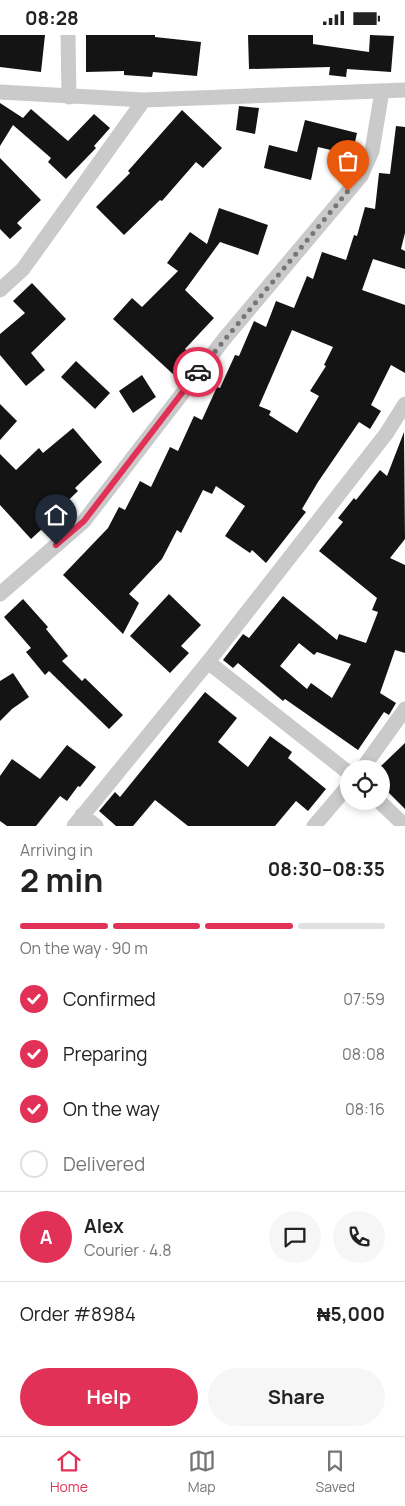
<!DOCTYPE html>
<html lang="en">
<head>
<meta charset="utf-8">
<style>
  body { margin:0; font-family:Manrope,sans-serif; background:#f6f6f6; color:#222; height:100vh; display:flex; flex-direction:column; font-size:19px; white-space:nowrap }
  * { box-sizing:border-box; margin:0 }
  p { font-size:16px; color:#767676 }
  .icon { flex:none; width:28px; height:28px; fill:none; stroke:currentColor; stroke-width:2; stroke-linecap:round; stroke-linejoin:round }
  .map { position:relative; height:791px; overflow:hidden }
  .details { display:flex; flex-direction:column; background:#fff; flex:1 }
  .details>* { flex:none }
  .buttons { position:absolute; left:340px; top:725px; display:grid; gap:10px }
  .buttons a { display:grid; place-items:center; width:50px; height:50px; border-radius:50%; background:#fff; box-shadow:0 2px 8px #0003; font-size:25px }
  .pin { position:absolute; display:grid; place-items:center; width:42px; height:42px; color:#fff; margin:-51px -21px; border-radius:50% 50% 50% 0; rotate:-45deg; box-shadow:0 0 5px #0007 }
  .pin .icon { rotate:45deg }
  .courier { position:absolute; display:grid; place-items:center; width:50px; height:50px; margin:-25px; border:4px solid #e23157; border-radius:50%; background:#fff; color:#222; box-shadow:0 1px 6px #0007 }
  .headline em { font-style:normal; font-weight:700 }
  .headline div { display:flex; flex-direction:column-reverse }
  .headline { display:flex; align-items:center; justify-content:space-between; height:85px; padding:0 20px }
  h1 { font-size:32px; font-weight:700; line-height:38px }
  .bar { display:grid; grid-template-columns:repeat(4,1fr); gap:8px 5px; align-content:center; height:60px; padding:0 20px }
  .bar i { height:6px; border-radius:4px; background:#e0e0e0 }
  .bar .selected { background:#e23157 }
  .bar p { grid-column:span 4 }
  .line { display:flex; align-items:center; gap:12px; padding:0 20px; border-top:1px solid #e0e0e0 }
  .line div { flex:1 }
  .round { display:grid; place-items:center; flex:none; width:52px; height:52px; border-radius:26px; background:#f6f6f6 }
  ol { padding:0 20px; list-style:none }
  li { display:flex; align-items:center; gap:15px; height:55px }
  li p { margin-inline-start:auto }
  li .icon { padding:5px; border-radius:50%; background:#e23157; color:#fff; stroke-width:4 }
  li:last-child { color:#767676 }
  li i { width:28px; height:28px; border:2px solid #e0e0e0; border-radius:50% }
  .primary-button { display:flex; gap:10px; margin-top:auto; padding:10px 20px }
  .primary-button a { flex:1; height:58px; border-radius:30px; background:#e23157; color:#fff; font-size:20px; font-weight:700; line-height:58px; text-align:center }
  .primary-button a+a { background:#f6f6f6; color:#222 }
  .status { display:flex; justify-content:space-between; align-items:center; height:35px; padding:0 25px; background:#fff; direction:ltr }
  .status svg { height:14px; fill:currentColor }
  .tabs { display:flex; justify-content:space-around; align-items:center; height:70px; border-top:1px solid #e0e0e0; background:#fff; font-size:14px; color:#767676 }
  .tabs a { display:grid; justify-items:center; gap:2px }
  .tabs .selected { color:#e23157 }
  .map>svg:first-child { display:block }
  .building { fill:#141414; fill-rule:evenodd }
  .lines { fill:none; stroke-linecap:round; stroke-linejoin:round }
  .minor { stroke:#cacaca; stroke-width:15 }
  .done { stroke:#767676; stroke-width:5; stroke-dasharray:0 9 }
  .route { stroke:#e23157; stroke-width:6 }
</style>
</head>
<body>
<div class="status"><b>08:28</b><svg viewBox="0 0 49 12"><path d="M0 12V9h3v3zM5 12V6h3v6zM10 12V3h3v9zM15 12V0h3v12zM26 1h20v11H26zM47 4h2v5h-2z"/></svg></div>
<div class="map">
<svg width="405" height="791" viewBox="0 0 405 791">
  <rect width="100%" height="100%" fill="#fff"/>
  <path class="building" d="M0,0H45L41,37L0,32Z
    M86,0H155V2L201,7L197,41L153,37L152,42L124,40V36L86,37Z
    M248,0H313V9L369,17L370,0L394,1L391,37L347,34L346,42L329,40L330,32L249,34Z
    M0,68L23,83L31,74L68,106L94,79L110,93L94,111L96,113L66,144L48,127L51,123L13,90L0,111Z
    M239,71L259,73L255,99L236,95Z
    M182,75L222,113L203,133L196,127L162,166L160,165L124,200L96,172L130,138L128,136Z
    M305,85L357,98L352,120L318,112L311,145L264,133L269,110L297,117Z
    M396,91L405,92V198L401,214L405,216V234L373,224L362,255L405,270V338L391,330L371,370L381,376L370,394L359,387L318,447L302,474L306,477L266,528L252,515L250,518L225,501L245,471L216,451L212,459L203,455L181,498L177,495L162,524L129,559L139,568L123,599L63,540L108,493L119,472L125,475L140,446L151,452L170,412L178,416L194,381L202,385L217,352L220,353L235,320L239,321L254,286L266,292L276,266L294,273L307,241L313,244L322,217L346,225L354,200L357,201L365,172L375,174L379,138L390,139ZM292,295L333,312L324,330L326,331L310,356L319,361L297,398L269,380L271,376L259,371Z
    M0,123L41,165L17,188L22,193L10,204L0,194Z
    M219,173L268,190L258,220L220,207L185,255L214,283L185,314L192,320L174,340L113,284L132,263L142,272L178,236L167,228L190,197L207,209Z
    M32,248L66,284L31,318L45,335L26,351L0,320V299L25,278L13,266Z
    M76,326L110,358L95,374L61,342Z
    M142,340L156,362L133,378L119,356Z
    M0,369L17,386L0,405Z
    M73,393L102,427L75,453L78,456L52,481L54,483L31,504L0,470V419L16,435L39,413L43,418Z
    M404,397L405,504L390,523L405,530V618L395,615L380,658L396,668L389,680L384,677L358,715L285,664L283,666L238,628L233,633L223,625L243,599L249,603L283,561L337,605L339,599L366,608L378,577L372,575L377,563L319,516L343,487L338,483L354,463L356,465L380,435L387,441ZM299,608L314,620L317,617L351,629L332,663L311,648L307,654L280,631Z
    M169,559L201,590L181,611L189,618L170,638L130,601Z
    M23,564L48,592L46,594L68,621L62,626L82,646L85,643L123,680L109,694L49,636L45,640L26,617L31,613L4,582Z
    M13,638L29,662L12,674L0,686V646Z
    M205,657L237,683L218,707L248,732L270,701L292,717L288,723L326,754L308,776L296,766L275,791H188L155,765L133,791H116L99,776L115,757L120,762Z
    M405,708V774L381,750V731Z
    M67,710L96,732L80,752L78,751L67,766L60,761L36,791H7L0,786V741L12,724L40,744Z"/>
  <g class="lines">
    <path class="minor" d="M68,0L69,62
      M0,57L144,65L405,55
      M0,255L23,234L144,65
      M0,559L84,486L225,303L361,141L372,116L382,56
      M208,627L349,738
      M362,734L405,674
      M379,766L405,791
      M82,780L96,791
      M74,791L208,627L386,399L405,369
      M314,791L349,750"/>
  </g>
  <g class="lines">
    <path class="done" d="M198,337L348,156"/>
    <path class="route" d="M56,510L84,486L198,337"/>
  </g>
</svg>
<div class="buttons">
<a><svg class="icon" aria-label="locate" viewBox="0 0 24 24"><circle cx="12" cy="12" r="6"/><path d="M12 2v4M12 18v4M2 12h4M18 12h4"/></svg></a>
</div>
<div class="pin" style="left:348px;top:156px;background:#ea580c"><svg class="icon" aria-label="bag" viewBox="0 0 24 24"><path d="M5 8h14l-1 12H6zM9 8a3 3 0 0 1 6 0"/></svg></div>
<div class="pin" style="left:56px;top:510px;background:#1f2937"><svg class="icon" aria-label="home" viewBox="0 0 24 24"><path d="M3 11l9-7 9 7M6 9v11h12V9"/></svg></div>
<div class="courier" style="left:198px;top:337px"><svg class="icon" aria-label="car" viewBox="0 0 24 24"><path d="M5 17H2v-5l4-1 3-4h7l3 4 3 1v5h-3M9 17h6M6 11h13"/><circle cx="7" cy="17" r="2"/><circle cx="17" cy="17" r="2"/></svg></div>
</div>
<section class="details">
<div class="headline"><div><h1>2 min</h1><p>Arriving in</p></div><em>08:30–08:35</em></div>
<div class="bar"><i class="selected"></i><i class="selected"></i><i class="selected"></i><i></i><p>On the way · 90 m</p></div>
<ol>
<li><svg class="icon" aria-label="check" viewBox="0 0 24 24"><path d="M5 12l5 5 9-10"/></svg>Confirmed<p>07:59</p></li>
<li><svg class="icon" aria-label="check" viewBox="0 0 24 24"><path d="M5 12l5 5 9-10"/></svg>Preparing<p>08:08</p></li>
<li><svg class="icon" aria-label="check" viewBox="0 0 24 24"><path d="M5 12l5 5 9-10"/></svg>On the way<p>08:16</p></li>
<li><i></i>Delivered</li>
</ol>
<div class="line" style="height:90px"><b class="round" style="background:#e23157;color:#fff">A</b><div><b>Alex</b><p>Courier · 4.8</p></div><a class="round"><svg class="icon" aria-label="chat" viewBox="0 0 24 24"><path d="M4 5h16v11H9l-5 4z"/></svg></a><a class="round"><svg class="icon" aria-label="phone" viewBox="0 0 24 24"><path d="M5 4h4l2 5-3 2q2 4 5 5l2-3 5 2v4C11 20 4 13 5 4z"/></svg></a></div>
<div class="line" style="height:65px"><div>Order #8984</div><b>₦5,000</b></div>
<div class="primary-button"><a>Help</a><a>Share</a></div>
</section>
<nav class="tabs">
<a class="selected"><svg class="icon" aria-label="home" viewBox="0 0 24 24"><path d="M3 11l9-7 9 7M6 9v11h12V9"/></svg>Home</a>
<a><svg class="icon" aria-label="map" viewBox="0 0 24 24"><path d="M3 6l6-2 6 2 6-2v14l-6 2-6-2-6 2zM9 4v14M15 6v14"/></svg>Map</a>
<a><svg class="icon" aria-label="saved" viewBox="0 0 24 24"><path d="M7 4h10v16l-5-4-5 4z"/></svg>Saved</a>
</nav>
</body>
</html>
